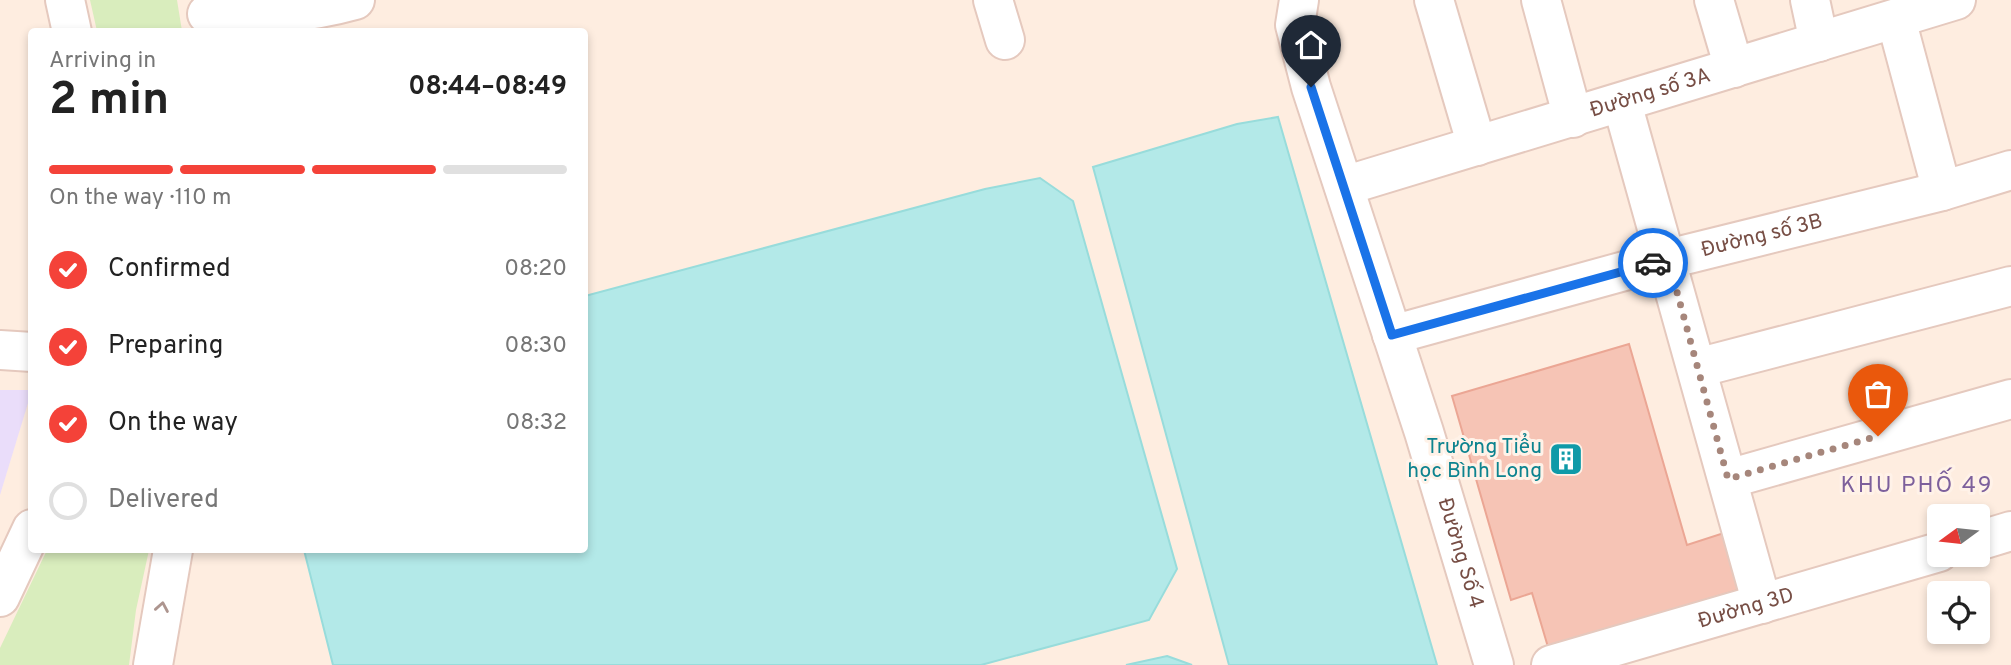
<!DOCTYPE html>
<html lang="en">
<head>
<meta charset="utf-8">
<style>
  body { margin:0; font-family:Overpass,sans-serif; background:#f2f2f2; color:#222; height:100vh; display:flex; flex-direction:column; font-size:26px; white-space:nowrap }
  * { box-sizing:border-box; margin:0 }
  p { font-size:23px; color:#767676 }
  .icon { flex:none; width:38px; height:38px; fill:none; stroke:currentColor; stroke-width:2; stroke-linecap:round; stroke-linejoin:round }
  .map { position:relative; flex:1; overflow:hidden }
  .panel { position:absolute; left:28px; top:28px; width:560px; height:525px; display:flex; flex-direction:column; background:#fff; border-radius:7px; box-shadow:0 4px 10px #0003 }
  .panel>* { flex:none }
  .needle { width:46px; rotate:255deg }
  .fabs { position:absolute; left:1927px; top:504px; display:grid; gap:14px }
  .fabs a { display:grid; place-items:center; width:63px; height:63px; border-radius:7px; background:#fff; box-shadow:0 4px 10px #0003; font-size:35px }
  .pin { position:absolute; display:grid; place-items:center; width:60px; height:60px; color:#fff; margin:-72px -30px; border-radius:50% 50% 50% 0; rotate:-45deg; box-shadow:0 0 7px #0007 }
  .pin .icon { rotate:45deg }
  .courier { position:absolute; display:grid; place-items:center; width:70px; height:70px; margin:-35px; border:5px solid #1a73e8; border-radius:50%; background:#fff; color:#222; box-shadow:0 2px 9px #0007 }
  .overview em { font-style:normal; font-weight:700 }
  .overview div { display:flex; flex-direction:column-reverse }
  .overview { display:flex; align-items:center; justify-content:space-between; height:119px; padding:0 21px }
  h1 { font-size:46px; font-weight:700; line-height:52px }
  .bar { display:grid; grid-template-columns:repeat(4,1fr); gap:10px 7px; align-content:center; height:84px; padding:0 21px }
  .bar i { height:9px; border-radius:5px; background:#e0e0e0 }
  .bar .on { background:#f44239 }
  .bar p { grid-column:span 4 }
  ol { padding:0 21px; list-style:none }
  li { display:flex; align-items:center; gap:21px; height:77px }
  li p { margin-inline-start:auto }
  li .icon { padding:7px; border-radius:50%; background:#f44239; color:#fff; stroke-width:4 }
  li:last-child { color:#767676 }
  li i { width:38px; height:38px; border:4px solid #e0e0e0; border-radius:50% }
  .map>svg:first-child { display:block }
  .education { fill:#eaddfa }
  .green { fill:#d9edbd }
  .water { fill:#b3e9e8; stroke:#98dcdb; stroke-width:2 }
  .building { fill:#f6c4b5; stroke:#eba694; stroke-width:2 }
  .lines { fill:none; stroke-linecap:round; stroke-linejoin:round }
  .minor-casing { stroke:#e5c9be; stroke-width:42 }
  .minor { stroke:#fff; stroke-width:38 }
  .oneway { stroke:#ad958f }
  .done { stroke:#a6867b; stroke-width:7; stroke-dasharray:0 12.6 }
  .route { stroke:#1a73e8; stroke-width:9 }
  .labels { text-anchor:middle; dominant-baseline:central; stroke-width:6; stroke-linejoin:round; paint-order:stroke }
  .street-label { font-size:21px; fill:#774e45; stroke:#fff2e8 }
  .culture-label { font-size:21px; fill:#0d838f; stroke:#fff2e8; text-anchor:end }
  .neighbourhood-label { font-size:23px; letter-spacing:2px; fill:#7d609c; stroke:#fff2e8 }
</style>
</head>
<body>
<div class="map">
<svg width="2011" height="665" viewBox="0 0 2011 665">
  <rect width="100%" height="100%" fill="#feede0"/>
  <path class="education" d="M0,390H32L0,495Z"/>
  <path class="green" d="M90,0H177L182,31H97Z
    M47,550H149L136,610L129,665H0V648Z"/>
  <path class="water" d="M1278,117L1437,665H1229L1093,167L1237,124Z
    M1040,178L1073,201L1177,569L1149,620L981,665H333L304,550H584L585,296L985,189Z
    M1167,656L1192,665H1126Z"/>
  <path class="building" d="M1629,344L1687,545L1730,531L1745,588L1548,647L1532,593L1511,600L1452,396Z"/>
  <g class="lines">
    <g class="minor-casing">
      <g id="minor">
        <path d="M65,0L72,32"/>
        <path d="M993,0L1005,40"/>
        <path id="s1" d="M1299,0L1295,25L1311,87L1424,432L1494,665"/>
        <path d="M1434,0L1477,146"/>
        <path d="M1541,0L1573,118"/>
        <path d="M1714,0L1734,68"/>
        <path d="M1810,0L1819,42"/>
        <path d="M207,14C258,16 305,14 355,0"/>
        <path d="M1896,19L1942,191"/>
        <path d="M1622,103L1762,604"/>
        <path id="s2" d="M1344,186L1956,0"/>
        <path id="s3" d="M1392,335L1668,259L1942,191L2011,170"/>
        <path d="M0,350L32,352"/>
        <path d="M1697,368L2011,286"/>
        <path d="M1728,479L2011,399"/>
        <path d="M1978,541L2011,531"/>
        <path d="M0,597L32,529"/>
        <path d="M153,665L173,550"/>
        <path id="s4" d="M1551,665L1939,552"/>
      </g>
    </g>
    <use href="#minor" class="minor"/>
  </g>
  <defs><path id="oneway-chevron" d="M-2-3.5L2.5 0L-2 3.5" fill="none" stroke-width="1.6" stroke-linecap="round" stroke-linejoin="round" transform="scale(1.75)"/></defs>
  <use class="oneway" href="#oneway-chevron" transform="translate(162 607) rotate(-80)"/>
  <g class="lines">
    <path class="done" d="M1653,263L1668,259L1728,479L1878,436"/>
    <path class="route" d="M1311,87L1392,335L1653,263"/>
  </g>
  <defs>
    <g id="building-square" transform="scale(1.75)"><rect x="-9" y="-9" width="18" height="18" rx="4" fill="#0f9aa8" stroke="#fff2e8"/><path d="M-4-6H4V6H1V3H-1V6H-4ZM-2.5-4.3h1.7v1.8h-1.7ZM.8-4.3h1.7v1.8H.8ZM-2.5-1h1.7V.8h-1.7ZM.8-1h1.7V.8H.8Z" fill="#fff"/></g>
  </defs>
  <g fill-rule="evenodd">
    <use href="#building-square" x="1566" y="459"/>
  </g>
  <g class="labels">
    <g class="street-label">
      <text stroke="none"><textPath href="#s2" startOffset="320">Đường số 3A</textPath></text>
      <text stroke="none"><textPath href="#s3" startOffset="383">Đường số 3B</textPath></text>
      <text stroke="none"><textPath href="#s1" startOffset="579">Đường Số 4</textPath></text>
      <text stroke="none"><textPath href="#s4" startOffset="203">Đường 3D</textPath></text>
    </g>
    <g class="culture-label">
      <text x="1542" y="447">Trường Tiểu<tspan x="1542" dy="24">học Bình Long</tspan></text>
    </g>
    <g class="neighbourhood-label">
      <text x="1917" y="486">KHU PHỐ 49</text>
    </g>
  </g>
</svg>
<div class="fabs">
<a><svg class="needle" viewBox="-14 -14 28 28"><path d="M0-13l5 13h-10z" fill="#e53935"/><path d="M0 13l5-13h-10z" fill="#767676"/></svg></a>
<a><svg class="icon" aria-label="locate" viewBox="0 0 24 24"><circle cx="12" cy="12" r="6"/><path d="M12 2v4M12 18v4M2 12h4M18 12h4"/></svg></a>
</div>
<div class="pin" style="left:1878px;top:436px;background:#ea580c"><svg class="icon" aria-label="bag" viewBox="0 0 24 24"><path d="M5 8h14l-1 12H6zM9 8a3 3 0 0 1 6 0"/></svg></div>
<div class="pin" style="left:1311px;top:87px;background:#1f2937"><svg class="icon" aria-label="home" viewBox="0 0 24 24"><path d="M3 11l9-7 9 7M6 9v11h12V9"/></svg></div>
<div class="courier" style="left:1653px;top:263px"><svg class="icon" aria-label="car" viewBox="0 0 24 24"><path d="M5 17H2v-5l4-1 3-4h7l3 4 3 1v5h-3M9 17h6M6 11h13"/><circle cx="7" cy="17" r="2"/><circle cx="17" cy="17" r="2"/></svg></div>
<section class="panel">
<div class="overview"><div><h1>2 min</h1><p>Arriving in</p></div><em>08:44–08:49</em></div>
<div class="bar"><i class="on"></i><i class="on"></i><i class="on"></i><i></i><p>On the way · 110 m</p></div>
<ol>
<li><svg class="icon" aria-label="check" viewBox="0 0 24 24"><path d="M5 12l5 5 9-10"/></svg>Confirmed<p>08:20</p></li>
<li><svg class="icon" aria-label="check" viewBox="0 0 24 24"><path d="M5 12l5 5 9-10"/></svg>Preparing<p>08:30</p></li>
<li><svg class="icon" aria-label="check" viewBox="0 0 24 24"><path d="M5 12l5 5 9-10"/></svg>On the way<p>08:32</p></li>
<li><i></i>Delivered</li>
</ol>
</section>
</div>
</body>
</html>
